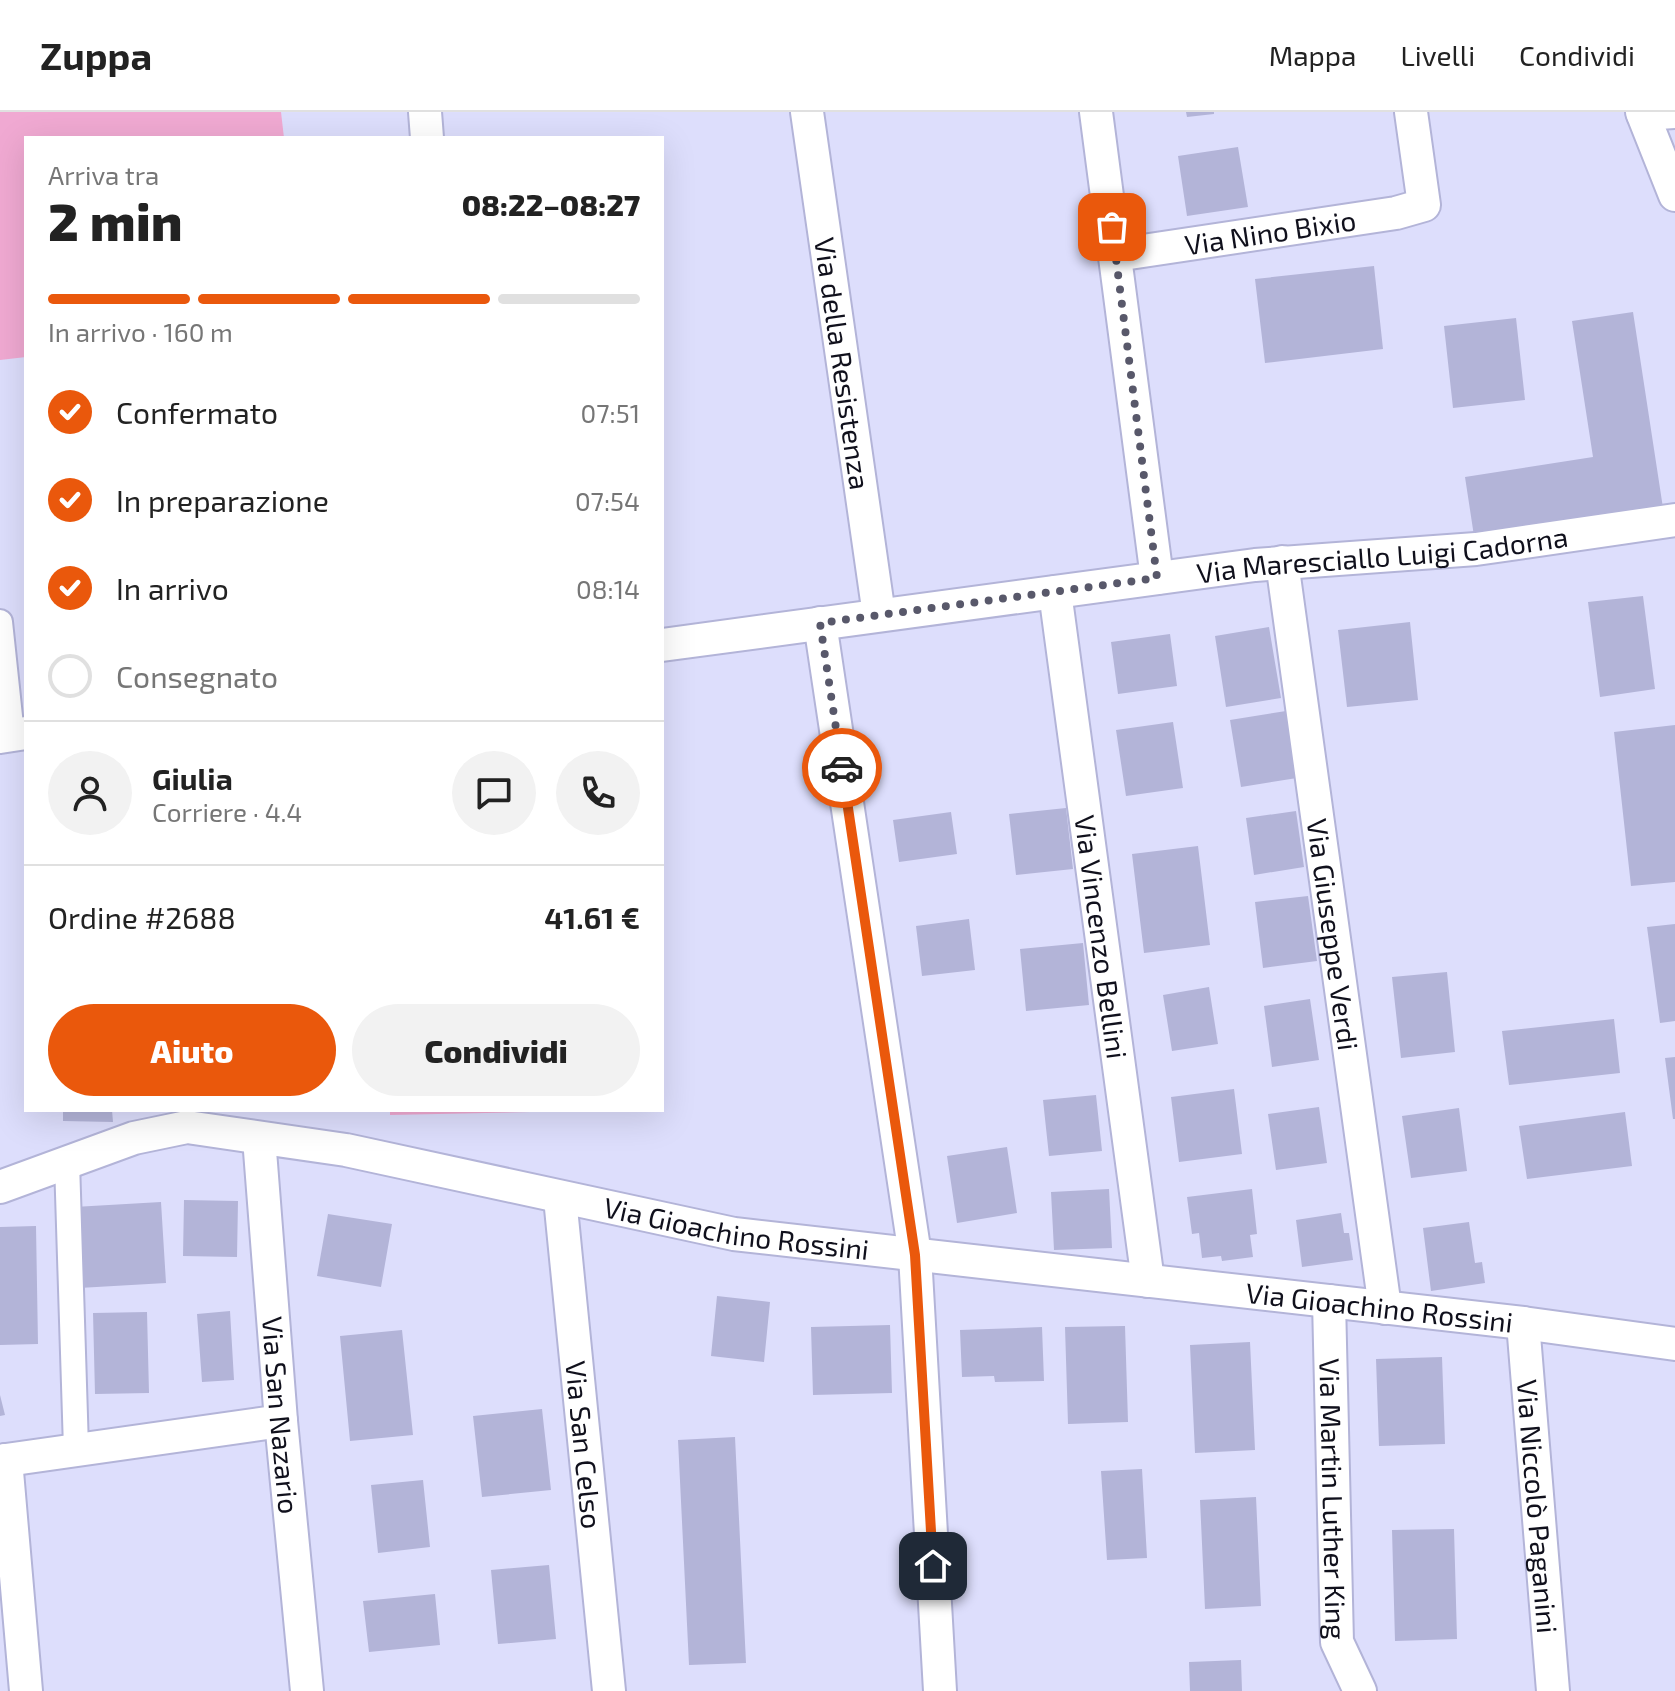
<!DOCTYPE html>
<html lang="it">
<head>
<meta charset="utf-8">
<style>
  body { margin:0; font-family:"Exo 2",sans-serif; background:#f2f2f2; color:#222; height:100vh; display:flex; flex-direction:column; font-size:30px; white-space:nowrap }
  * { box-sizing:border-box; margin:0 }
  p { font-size:26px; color:#767676 }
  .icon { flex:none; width:44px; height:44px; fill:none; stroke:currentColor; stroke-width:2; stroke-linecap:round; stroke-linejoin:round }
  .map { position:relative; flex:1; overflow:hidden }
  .panel { position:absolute; left:24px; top:24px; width:640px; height:976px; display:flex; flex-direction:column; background:#fff; border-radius:0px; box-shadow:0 8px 32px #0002 }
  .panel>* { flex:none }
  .pin { position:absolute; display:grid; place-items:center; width:68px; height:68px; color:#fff; margin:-34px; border-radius:16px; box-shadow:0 4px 12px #0006 }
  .courier { position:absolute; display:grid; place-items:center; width:80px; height:80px; margin:-40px; border:6px solid #ea580c; border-radius:50%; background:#fff; color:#222; box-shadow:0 2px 10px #0007 }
  .summary em { font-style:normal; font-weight:800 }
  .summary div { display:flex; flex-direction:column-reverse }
  .summary { display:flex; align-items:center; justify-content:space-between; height:136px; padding:0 24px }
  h1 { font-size:52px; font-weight:800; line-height:60px }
  .bar { display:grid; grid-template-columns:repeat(4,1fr); gap:12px 8px; align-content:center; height:96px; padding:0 24px }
  .bar i { height:10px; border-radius:6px; background:#e0e0e0 }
  .bar .selected { background:#ea580c }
  .bar p { grid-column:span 4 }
  .line { display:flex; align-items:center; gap:20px; padding:0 24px; border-top:2px solid #e0e0e0 }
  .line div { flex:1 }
  .round { display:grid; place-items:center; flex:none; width:84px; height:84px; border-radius:42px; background:#f2f2f2 }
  ol { padding:0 24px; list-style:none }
  li { display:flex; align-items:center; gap:24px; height:88px }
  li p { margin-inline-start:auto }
  li .icon { padding:8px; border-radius:50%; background:#ea580c; color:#fff; stroke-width:4 }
  li:last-child { color:#767676 }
  li i { width:44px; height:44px; border:4px solid #e0e0e0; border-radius:50% }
  .cta { display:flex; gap:16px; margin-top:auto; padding:16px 24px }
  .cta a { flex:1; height:92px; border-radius:48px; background:#ea580c; color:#fff; font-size:32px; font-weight:800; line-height:92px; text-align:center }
  .cta a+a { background:#f2f2f2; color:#222 }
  header { display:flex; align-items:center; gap:48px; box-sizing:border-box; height:112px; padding:0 40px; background:#fff; border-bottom:2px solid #e0e0e0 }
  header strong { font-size:38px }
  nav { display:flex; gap:44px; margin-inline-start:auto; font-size:28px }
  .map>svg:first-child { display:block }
  .green { fill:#f0a9d2 }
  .building { fill:#b3b4d8 }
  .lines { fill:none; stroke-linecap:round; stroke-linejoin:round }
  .pedestrian-casing { stroke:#b3b4d8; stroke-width:28 }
  .minor-casing { stroke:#b3b4d8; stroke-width:36 }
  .pedestrian { stroke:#fff; stroke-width:24 }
  .minor { stroke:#fff; stroke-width:32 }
  .done { stroke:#58586a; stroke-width:8; stroke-dasharray:0 14.4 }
  .route { stroke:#ea580c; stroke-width:10 }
  .labels { text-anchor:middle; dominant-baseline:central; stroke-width:7; stroke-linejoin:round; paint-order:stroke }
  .street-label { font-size:28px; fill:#10101c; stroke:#ecedfc }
</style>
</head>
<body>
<header>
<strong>Zuppa</strong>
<nav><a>Mappa</a><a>Livelli</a><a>Condividi</a></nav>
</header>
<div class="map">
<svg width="1675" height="1579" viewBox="0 0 1675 1579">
  <rect width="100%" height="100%" fill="#dddefc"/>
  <path class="green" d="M0,0H281L284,26H26V245L0,248Z
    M390,998H576V999L390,1003Z"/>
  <path class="building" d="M1186,0H1214V2L1187,5Z
    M1238,35L1248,95L1187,104L1178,44Z
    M1374,154L1383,237L1265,251L1255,167Z
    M1633,200L1663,396L1474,424L1465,365L1593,345L1572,209Z
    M1516,206L1525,288L1453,296L1444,214Z
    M1643,484L1655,577L1600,585L1588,490Z
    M1410,510L1418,588L1347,595L1338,518Z
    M1269,515L1281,586L1226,595L1215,524Z
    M1170,522L1177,574L1118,582L1111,530Z
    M1286,599L1297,666L1241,675L1230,608Z
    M1173,610L1183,676L1126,684L1116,618Z
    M1675,613V770L1631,774L1614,620Z
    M1066,696L1073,757L1016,763L1009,702Z
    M1296,699L1304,755L1254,763L1246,706Z
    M951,700L957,742L899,750L893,708Z
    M1198,734L1210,833L1144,841L1132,742Z
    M1308,784L1317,849L1263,856L1255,790Z
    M969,807L975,858L922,864L916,814Z
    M1675,812V909L1660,911L1647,815Z
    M1083,831L1089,893L1026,899L1020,837Z
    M1447,860L1455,940L1401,946L1392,865Z
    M1209,875L1218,932L1172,939L1163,883Z
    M1310,887L1319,948L1272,955L1264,894Z
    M1614,907L1620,961L1509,973L1502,919Z
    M1675,945V1007H1673L1665,946Z
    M1234,977L1242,1042L1179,1050L1171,985Z
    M1096,983L1102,1039L1049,1044L1043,988Z
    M1319,995L1327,1051L1276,1058L1268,1002Z
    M1459,996L1467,1059L1411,1066L1402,1004Z
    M63,998H112L113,1010L63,1009Z
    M1625,1000L1632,1054L1527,1067L1519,1014Z
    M1007,1035L1017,1101L957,1111L947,1044Z
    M1109,1077L1112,1136L1054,1138L1051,1080Z
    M1252,1077L1257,1122L1250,1123L1253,1145L1222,1149L1221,1144L1202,1146L1199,1121L1192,1122L1187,1085Z
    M184,1088L238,1089L237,1145L183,1144Z
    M161,1090L166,1171L79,1176L74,1095Z
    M1341,1101L1344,1121H1349L1353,1148L1302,1155L1296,1108Z
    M328,1102L392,1112L381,1175L317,1164Z
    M1469,1110L1475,1151L1482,1150L1485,1171L1431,1179L1423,1116Z
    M36,1114L38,1232L0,1233V1115Z
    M717,1184L770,1190L764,1250L711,1244Z
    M230,1199L234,1268L202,1270L197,1202Z
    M147,1200L149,1281L95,1282L93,1201Z
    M890,1213L892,1281L813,1283L811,1215Z
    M1125,1214L1128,1310L1068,1312L1065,1215Z
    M1042,1215L1044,1269L995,1270L994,1264L962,1265L960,1218Z
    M402,1218L413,1323L350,1329L340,1224Z
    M1250,1230L1255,1338L1195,1341L1190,1233Z
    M1442,1245L1445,1332L1379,1334L1376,1247Z
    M0,1283L5,1303L0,1304Z
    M542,1297L551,1378L482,1385L473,1304Z
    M735,1325L746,1551L689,1553L678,1328Z
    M1142,1357L1147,1446L1107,1448L1101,1359Z
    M423,1368L430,1435L378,1441L371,1373Z
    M1256,1385L1261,1494L1205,1497L1200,1388Z
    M1454,1417L1457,1527L1395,1529L1392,1418Z
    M549,1453L556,1527L498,1532L491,1458Z
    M435,1482L440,1533L369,1540L363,1489Z
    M1241,1548L1242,1579H1190L1189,1550Z"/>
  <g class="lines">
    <g class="pedestrian-casing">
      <path id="pedestrian" d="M0,510L12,623
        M67,1050L76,1336"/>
    </g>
    <g class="minor-casing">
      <g id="minor">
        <path d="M425,0L427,26"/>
        <path id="s1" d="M807,0L879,503"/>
        <path d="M1096,0L1157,466"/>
        <path d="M1642,0L1675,83"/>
        <path d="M1643,2L1675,0"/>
        <path id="s2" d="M1116,143L1396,101L1424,93L1411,0"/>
        <path id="s3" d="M1282,450L1385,1196"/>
        <path id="s4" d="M1055,480L1148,1169"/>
        <path d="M820,511L915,1143L940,1579"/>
        <path id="s5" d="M662,533L1255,453L1476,437L1675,408"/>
        <path d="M0,625L26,621"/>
        <path id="s6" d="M259,1026L281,1309L307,1579"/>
        <path id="s7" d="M0,1075L134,1026L187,1015L346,1038L734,1122L1523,1211L1675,1232"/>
        <path id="s8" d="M560,1086L609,1579"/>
        <path id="s9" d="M1329,1189L1337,1530L1360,1579"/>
        <path id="s10" d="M1523,1211L1553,1579"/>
        <path d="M6,1348L26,1579"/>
        <path d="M0,1349L281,1309"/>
      </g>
    </g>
    <use href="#pedestrian" class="pedestrian"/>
    <use href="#minor" class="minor"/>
  </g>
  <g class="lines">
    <path class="done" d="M842,656L820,511L1157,466L1112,115"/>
    <path class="route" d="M842,656L915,1143L933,1454"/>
  </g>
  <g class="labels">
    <g class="street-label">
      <text stroke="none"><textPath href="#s2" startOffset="156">Via Nino Bixio</textPath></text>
      <text stroke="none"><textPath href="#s1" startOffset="254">Via della Resistenza</textPath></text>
      <text stroke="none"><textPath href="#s5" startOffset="726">Via Maresciallo Luigi Cadorna</textPath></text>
      <text stroke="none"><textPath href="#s3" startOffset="376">Via Giuseppe Verdi</textPath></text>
      <text stroke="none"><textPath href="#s4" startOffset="348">Via Vincenzo Bellini</textPath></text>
      <text stroke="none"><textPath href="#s7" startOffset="756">Via Gioachino Rossini</textPath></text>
      <text stroke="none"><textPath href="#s7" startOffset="1404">Via Gioachino Rossini</textPath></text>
      <text stroke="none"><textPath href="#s6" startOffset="278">Via San Nazario</textPath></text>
      <text stroke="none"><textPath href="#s8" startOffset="248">Via San Celso</textPath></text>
      <text stroke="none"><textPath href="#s9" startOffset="198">Via Martin Luther King</textPath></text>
      <text stroke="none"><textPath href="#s10" startOffset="184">Via Niccolò Paganini</textPath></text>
    </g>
  </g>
</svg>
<div class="pin" style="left:1112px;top:115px;background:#ea580c"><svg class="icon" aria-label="bag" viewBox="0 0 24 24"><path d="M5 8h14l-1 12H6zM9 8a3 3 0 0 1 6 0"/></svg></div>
<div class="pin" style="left:933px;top:1454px;background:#1f2937"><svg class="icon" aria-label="home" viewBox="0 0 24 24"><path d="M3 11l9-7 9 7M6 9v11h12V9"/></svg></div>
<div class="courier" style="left:842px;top:656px"><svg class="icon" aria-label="car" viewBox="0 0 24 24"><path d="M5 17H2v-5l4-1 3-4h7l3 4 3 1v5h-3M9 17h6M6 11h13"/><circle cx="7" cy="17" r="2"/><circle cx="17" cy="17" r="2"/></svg></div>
<section class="panel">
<div class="summary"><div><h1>2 min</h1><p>Arriva tra</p></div><em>08:22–08:27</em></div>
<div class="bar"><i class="selected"></i><i class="selected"></i><i class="selected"></i><i></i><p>In arrivo · 160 m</p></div>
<ol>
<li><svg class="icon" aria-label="check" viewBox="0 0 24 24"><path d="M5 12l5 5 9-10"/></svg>Confermato<p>07:51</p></li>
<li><svg class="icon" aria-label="check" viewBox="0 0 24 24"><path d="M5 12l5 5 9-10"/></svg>In preparazione<p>07:54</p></li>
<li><svg class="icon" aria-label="check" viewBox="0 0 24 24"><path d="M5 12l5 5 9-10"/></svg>In arrivo<p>08:14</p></li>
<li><i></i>Consegnato</li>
</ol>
<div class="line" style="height:144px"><a class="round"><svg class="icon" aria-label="person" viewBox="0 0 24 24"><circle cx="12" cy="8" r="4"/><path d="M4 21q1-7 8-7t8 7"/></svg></a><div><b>Giulia</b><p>Corriere · 4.4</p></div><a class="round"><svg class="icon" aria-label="chat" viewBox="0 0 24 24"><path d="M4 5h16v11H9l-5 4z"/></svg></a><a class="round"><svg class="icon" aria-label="phone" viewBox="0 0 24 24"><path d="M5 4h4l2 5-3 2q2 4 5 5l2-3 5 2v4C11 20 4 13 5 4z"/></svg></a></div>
<div class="line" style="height:104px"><div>Ordine #2688</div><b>41.61 €</b></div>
<div class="cta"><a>Aiuto</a><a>Condividi</a></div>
</section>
</div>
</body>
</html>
